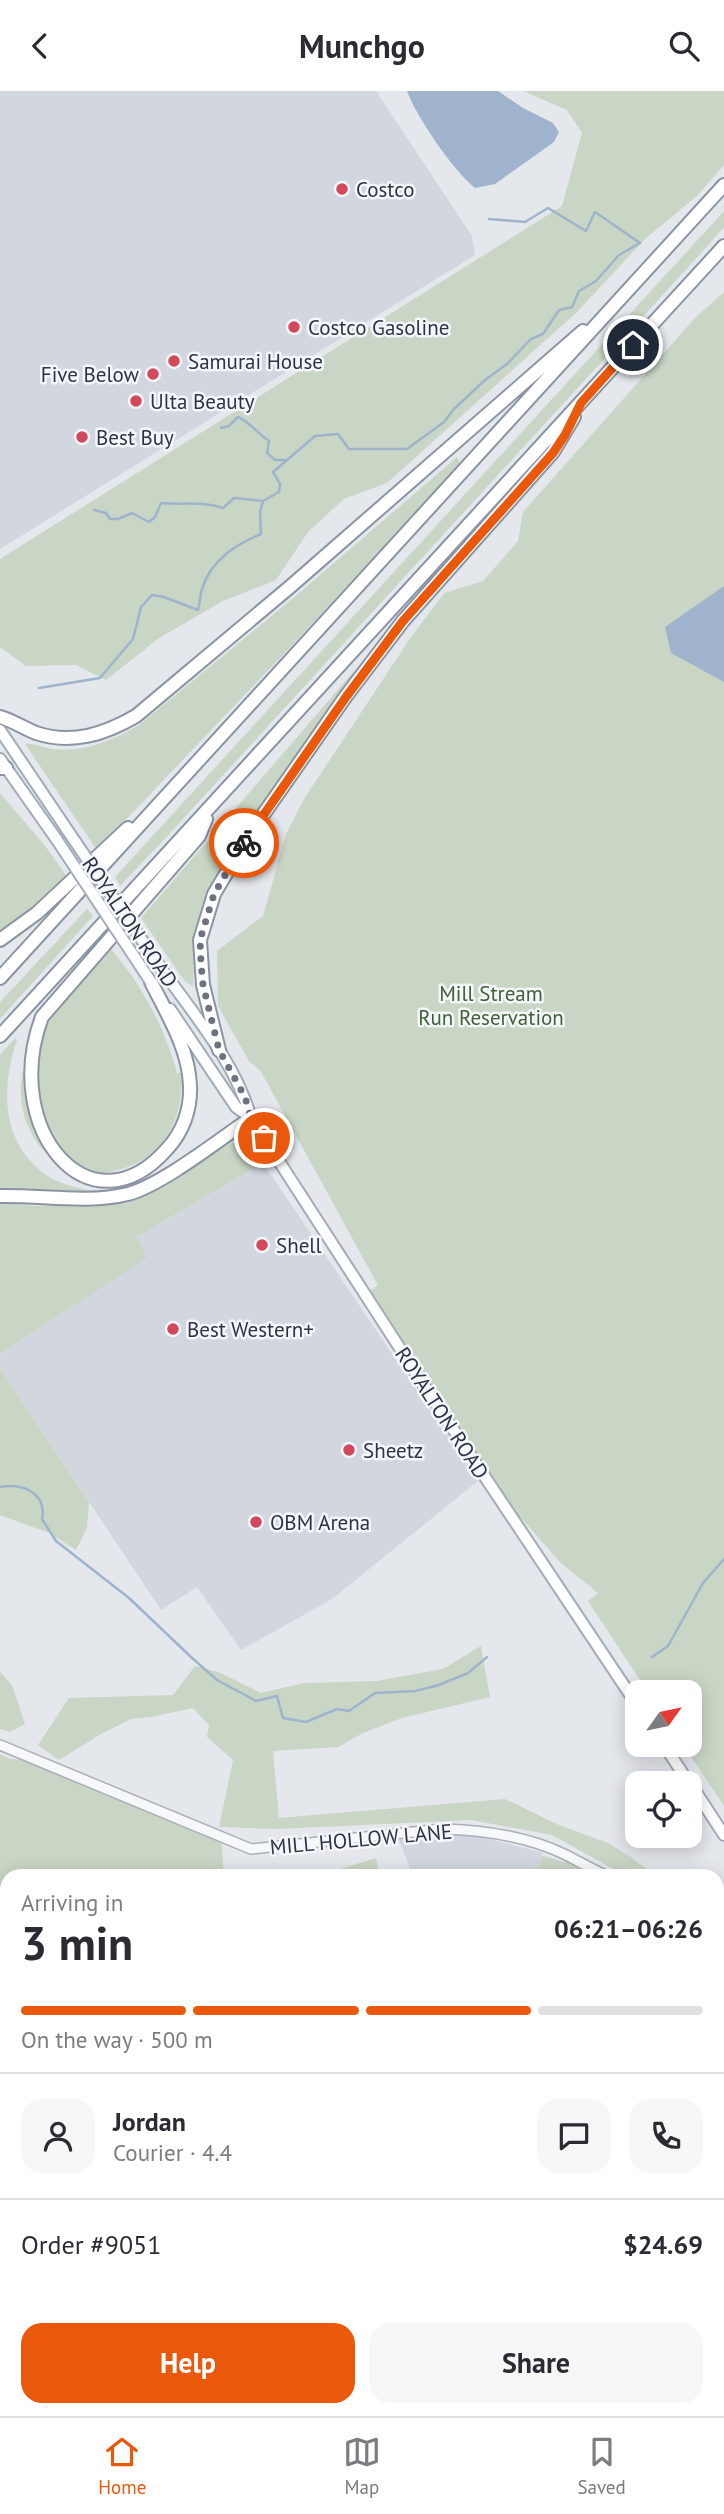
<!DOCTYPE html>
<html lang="en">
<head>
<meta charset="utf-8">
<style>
  body { margin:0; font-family:"PT Sans",sans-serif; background:#f7f7f7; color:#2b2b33; height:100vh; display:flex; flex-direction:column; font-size:26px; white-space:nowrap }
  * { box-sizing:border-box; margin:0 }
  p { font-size:23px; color:#7c7c81 }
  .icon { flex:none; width:38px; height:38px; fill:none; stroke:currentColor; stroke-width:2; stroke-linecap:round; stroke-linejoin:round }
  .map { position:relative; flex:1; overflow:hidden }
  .sheet { position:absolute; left:0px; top:1778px; width:724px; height:548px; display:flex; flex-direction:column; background:#fff; border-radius:21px 21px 0 0; box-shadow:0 4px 18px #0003 }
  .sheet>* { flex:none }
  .needle { width:46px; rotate:57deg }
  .fabs { position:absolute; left:625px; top:1589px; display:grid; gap:14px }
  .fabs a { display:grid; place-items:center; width:77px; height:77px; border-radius:14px; background:#fff; box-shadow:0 4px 18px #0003; font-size:35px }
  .pin { position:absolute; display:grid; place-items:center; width:60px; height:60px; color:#fff; margin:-30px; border:4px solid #fff; border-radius:50%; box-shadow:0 2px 7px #0007 }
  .courier { position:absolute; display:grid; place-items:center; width:70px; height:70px; margin:-35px; border:5px solid #ea580c; border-radius:50%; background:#fff; color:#222; box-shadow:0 2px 9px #0007 }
  .headline em { font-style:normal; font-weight:700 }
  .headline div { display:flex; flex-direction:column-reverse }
  .headline { display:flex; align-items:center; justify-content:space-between; height:119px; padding:0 21px }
  h1 { font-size:46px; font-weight:700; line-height:52px }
  .bar { display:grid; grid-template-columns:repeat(4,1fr); gap:10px 7px; align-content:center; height:84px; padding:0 21px }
  .bar i { height:9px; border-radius:5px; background:#e1e1e2 }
  .bar .selected { background:#ea580c }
  .bar p { grid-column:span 4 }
  .line { display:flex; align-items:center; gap:18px; padding:0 21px; border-top:2px solid #e1e1e2 }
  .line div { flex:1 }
  .round { display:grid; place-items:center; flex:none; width:74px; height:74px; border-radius:21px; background:#f7f7f7 }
  .button { display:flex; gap:14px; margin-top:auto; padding:14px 21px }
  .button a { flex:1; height:80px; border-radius:21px; background:#ea580c; color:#fff; font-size:28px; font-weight:700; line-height:80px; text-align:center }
  .button a+a { background:#f7f7f7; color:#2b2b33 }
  header { display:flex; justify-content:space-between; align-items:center; height:91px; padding:0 21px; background:#fff; font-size:32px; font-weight:700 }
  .tab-bar { display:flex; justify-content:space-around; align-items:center; height:98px; border-top:2px solid #e1e1e2; background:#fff; font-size:19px; color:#7c7c81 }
  .tab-bar a { display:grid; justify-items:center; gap:4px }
  .tab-bar .selected { color:#ea580c }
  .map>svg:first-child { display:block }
  .built { fill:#d2d6de }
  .green { fill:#c9d6c5 }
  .water { fill:#9fb4cc }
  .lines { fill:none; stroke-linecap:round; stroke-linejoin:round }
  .stream { stroke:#9fb4cc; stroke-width:2.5 }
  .river { stroke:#9fb4cc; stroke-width:16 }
  .minor-casing { stroke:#a9aeb7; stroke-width:12 }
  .major-casing { stroke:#a3abb8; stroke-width:14 }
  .highway-casing { stroke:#8b94a3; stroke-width:16 }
  .minor { stroke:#f7f8fa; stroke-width:9 }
  .major { stroke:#fff; stroke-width:10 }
  .highway { stroke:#fff; stroke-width:12 }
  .major-bridge-casing { stroke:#a3abb8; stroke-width:14; stroke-linecap:butt }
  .major-bridge { stroke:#fff; stroke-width:10 }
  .done { stroke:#6c737f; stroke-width:7; stroke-dasharray:0 12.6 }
  .route { stroke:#ea580c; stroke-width:9 }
  .poi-dot { fill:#d1495b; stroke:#f4f6f9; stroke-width:2.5 }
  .labels { text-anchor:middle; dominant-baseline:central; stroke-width:5; stroke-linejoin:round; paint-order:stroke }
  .poi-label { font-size:21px; fill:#2b3445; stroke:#f4f6f9; text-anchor:start }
  .street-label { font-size:21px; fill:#2b3445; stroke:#f4f6f9 }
  .park-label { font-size:21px; fill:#3f6138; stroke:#f4f6f9 }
</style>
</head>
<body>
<header><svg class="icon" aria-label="back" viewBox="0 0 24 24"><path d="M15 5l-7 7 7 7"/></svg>Munchgo<svg class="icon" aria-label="search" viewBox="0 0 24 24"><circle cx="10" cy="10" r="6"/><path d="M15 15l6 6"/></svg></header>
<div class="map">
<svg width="724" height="2325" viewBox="0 0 724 2325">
  <rect width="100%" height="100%" fill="#e4e7ec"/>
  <path class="built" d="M0,0H376L472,145L475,164L0,458Z
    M263,1072L478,1390L332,1508L241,1559L197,1496L161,1519L0,1277V1263L147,1167L136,1147Z
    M433,1744L476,1745L541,1761L543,1765L533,1785H413L399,1749Z"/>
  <path class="green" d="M523,0H724V74L697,105L646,147L577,221L387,392L344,408L308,441L276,489L223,510L159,547L106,589L76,574L26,575L0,556V468L562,115L582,42L567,19Z
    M724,120V136L703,160L173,739L120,795L115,786Z
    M724,201V1715L683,1654H690V1601H648L588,1510L598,1502L560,1471L500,1403L366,1203L378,1194L260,979L249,970L218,915L217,860L263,825L286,743L304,708L409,549L444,502L483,490L518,450L523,421L696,226Z
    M457,366L460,372L296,550L97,759L25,653C35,652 43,657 53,658C85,662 113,649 139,634L291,509Z
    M380,550L383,552L211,798L202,822L194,861L193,896L184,889L141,827Z
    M0,702L46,756L69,789L0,844Z
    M87,818L93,825L0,928V911Z
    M111,858C142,894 165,937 177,982H181C185,1025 165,1065 122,1078C114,1080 104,1083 96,1082C85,1080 65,1075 55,1069C22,1047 12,998 29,963C49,924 82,891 111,858Z
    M15,947L17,949C0,999 1,1056 51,1087C63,1094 79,1097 93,1100L92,1101L0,1100V964Z
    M240,1049L246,1052L260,1074L137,1146L147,1167L0,1263V1112L36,1115L128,1112L164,1096L220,1057Z
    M0,1277L89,1411L87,1437L76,1459L49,1442L0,1424Z
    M481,1555L490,1606L402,1627L363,1642L338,1656L273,1660L279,1727L505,1708L559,1734L608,1752L631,1766L655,1785H626L552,1744L471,1729L276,1738L219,1736L233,1669L207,1646L209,1634L193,1617L151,1626L131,1628L101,1643L59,1669L38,1654L69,1607L173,1604L195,1575L221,1582L261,1602L304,1592L377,1590L443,1578Z
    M0,1581L12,1594L25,1633L10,1641L0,1638Z
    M0,1663L10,1668L41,1670L221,1743L224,1785H7V2319H718V1825L724,1826V2325H0Z
    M543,1765L564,1771V1766L607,1785H533Z
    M376,1767L380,1785H327L337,1779Z"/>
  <path class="water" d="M407,0H498L523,17L553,32L559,41L554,51L495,93L475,97C453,79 417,27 407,0Z
    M724,495V591L671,562L665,536Z"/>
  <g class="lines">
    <path class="stream" d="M221,337L229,335L238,326C251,332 257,342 269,350L267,362L275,369H285
      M94,419L106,422L110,428H118L132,422L149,431L155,426L161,412C182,414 203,410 223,417L234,407L263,410
      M39,597L100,587L133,548L141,516L152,504L164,506L198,519C200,512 200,504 202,498C211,469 235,454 261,443L260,421L263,410L279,401L280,393L273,381L315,345L338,343L349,358H407L444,331L454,318L485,289L507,273L531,248L543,243L559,219L572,216L579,200L596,190L619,164L640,152L595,121L586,140L548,117L525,131L489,128
      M0,1396C23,1392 47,1402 42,1428L56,1450L129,1507L191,1566L217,1589L256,1610L277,1605L283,1627L306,1631L337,1618L349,1620L375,1602L415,1600L439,1594L468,1582L487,1566
      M652,1566L668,1555L703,1492L724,1468"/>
    <path class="river" d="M718,1898L724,1912
      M718,2291L724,2292"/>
    <g class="minor-casing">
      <path id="minor" d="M0,1654L251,1758L442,1738C484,1739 526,1745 564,1763C578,1770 592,1778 607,1785
        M718,1824L724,1825"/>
    </g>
    <g class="major-casing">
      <path id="major" d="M0,639L68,740
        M0,668L57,749
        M163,880C196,926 236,973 251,1027L423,1293L637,1614
        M170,918L236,1016L251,1027
        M664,1654L689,1692
        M690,1692L724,1744"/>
    </g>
    <g class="highway-casing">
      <path id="highway" d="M0,626C12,629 23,637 36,642C72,654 105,643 136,625L291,495L583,240
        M0,677H6
        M0,849L37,822L128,737
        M0,887L724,94
        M151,891C167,923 189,958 190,995C191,1018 183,1041 167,1058C90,1145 0,1038 42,926L199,745L206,728
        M0,945L724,155
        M219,959L203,894L200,849L214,803L249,744L346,605L403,530L553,361L574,326
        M0,1105C42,1104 87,1113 128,1103C162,1094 220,1048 251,1027"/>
    </g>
    <use href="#minor" class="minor"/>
    <use href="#major" class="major"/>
    <use href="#highway" class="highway"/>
    <g class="major-bridge-casing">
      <path id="major-bridge" d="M68,740L163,880
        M57,749L151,891"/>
    </g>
    <use href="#major-bridge" class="major-bridge"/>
  </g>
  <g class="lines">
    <path class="done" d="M244,752L214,803L200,849L201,872L203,894L219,959L245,1006L251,1027L264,1047"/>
    <path class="route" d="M244,752L346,606L403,530L553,362L565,344L581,312L633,254"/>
  </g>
  <g class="poi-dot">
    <circle cx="342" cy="98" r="7"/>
    <circle cx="294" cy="236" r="7"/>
    <circle cx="174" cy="270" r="7"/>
    <circle cx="153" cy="283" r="7"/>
    <circle cx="136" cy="310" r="7"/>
    <circle cx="82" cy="346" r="7"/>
    <circle cx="262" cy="1154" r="7"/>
    <circle cx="173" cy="1238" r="7"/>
    <circle cx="349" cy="1359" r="7"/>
    <circle cx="256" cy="1431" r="7"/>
  </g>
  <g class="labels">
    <g class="poi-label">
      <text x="356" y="98">Costco</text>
      <text x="308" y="236">Costco Gasoline</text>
      <text x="188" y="270">Samurai House</text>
      <text x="139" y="283" text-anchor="end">Five Below</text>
      <text x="150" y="310">Ulta Beauty</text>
      <text x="96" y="346">Best Buy</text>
      <text x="276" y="1154">Shell</text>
      <text x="187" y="1238">Best Western+</text>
      <text x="363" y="1359">Sheetz</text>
      <text x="270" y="1431">OBM Arena</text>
    </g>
    <g class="street-label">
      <text transform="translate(130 831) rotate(56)">ROYALTON ROAD</text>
      <text transform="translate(442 1322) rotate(57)">ROYALTON ROAD</text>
      <text transform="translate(361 1748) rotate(-5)">MILL HOLLOW LANE</text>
    </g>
    <g class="park-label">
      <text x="491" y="902">Mill Stream<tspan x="491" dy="24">Run Reservation</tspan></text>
    </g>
  </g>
</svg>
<div class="fabs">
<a><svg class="needle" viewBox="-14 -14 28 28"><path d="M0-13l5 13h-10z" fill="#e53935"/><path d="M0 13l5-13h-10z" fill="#7c7c81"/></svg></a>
<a><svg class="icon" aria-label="locate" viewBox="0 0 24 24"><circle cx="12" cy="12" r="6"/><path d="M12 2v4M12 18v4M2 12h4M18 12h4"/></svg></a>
</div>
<div class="pin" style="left:264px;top:1047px;background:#ea580c"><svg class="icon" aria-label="bag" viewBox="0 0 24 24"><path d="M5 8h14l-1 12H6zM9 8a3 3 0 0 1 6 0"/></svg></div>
<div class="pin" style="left:633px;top:254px;background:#1f2937"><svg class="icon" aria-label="home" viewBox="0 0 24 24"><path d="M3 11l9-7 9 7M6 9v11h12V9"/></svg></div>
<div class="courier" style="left:244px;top:752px"><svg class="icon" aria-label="bike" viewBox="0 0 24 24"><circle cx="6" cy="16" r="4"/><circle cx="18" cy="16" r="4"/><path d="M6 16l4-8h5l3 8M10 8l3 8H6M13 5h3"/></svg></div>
<section class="sheet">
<div class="headline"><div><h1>3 min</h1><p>Arriving in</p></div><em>06:21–06:26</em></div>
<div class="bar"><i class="selected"></i><i class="selected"></i><i class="selected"></i><i></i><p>On the way · 500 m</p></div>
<div class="line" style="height:126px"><a class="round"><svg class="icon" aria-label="person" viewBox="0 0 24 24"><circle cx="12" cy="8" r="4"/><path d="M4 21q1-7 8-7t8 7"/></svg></a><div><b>Jordan</b><p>Courier · 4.4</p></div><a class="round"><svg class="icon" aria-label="chat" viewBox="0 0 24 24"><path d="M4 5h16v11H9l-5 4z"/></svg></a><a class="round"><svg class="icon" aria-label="phone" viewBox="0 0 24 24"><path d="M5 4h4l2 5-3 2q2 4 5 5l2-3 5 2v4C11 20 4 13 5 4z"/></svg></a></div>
<div class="line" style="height:91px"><div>Order #9051</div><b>$24.69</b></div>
<div class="button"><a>Help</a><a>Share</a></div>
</section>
</div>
<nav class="tab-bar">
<a class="selected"><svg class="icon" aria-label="home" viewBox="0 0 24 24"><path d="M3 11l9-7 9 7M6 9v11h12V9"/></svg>Home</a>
<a><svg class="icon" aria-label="map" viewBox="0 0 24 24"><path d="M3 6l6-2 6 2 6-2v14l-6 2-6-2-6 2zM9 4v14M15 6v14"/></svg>Map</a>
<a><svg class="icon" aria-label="saved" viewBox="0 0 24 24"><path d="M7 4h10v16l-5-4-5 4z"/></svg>Saved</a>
</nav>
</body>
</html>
